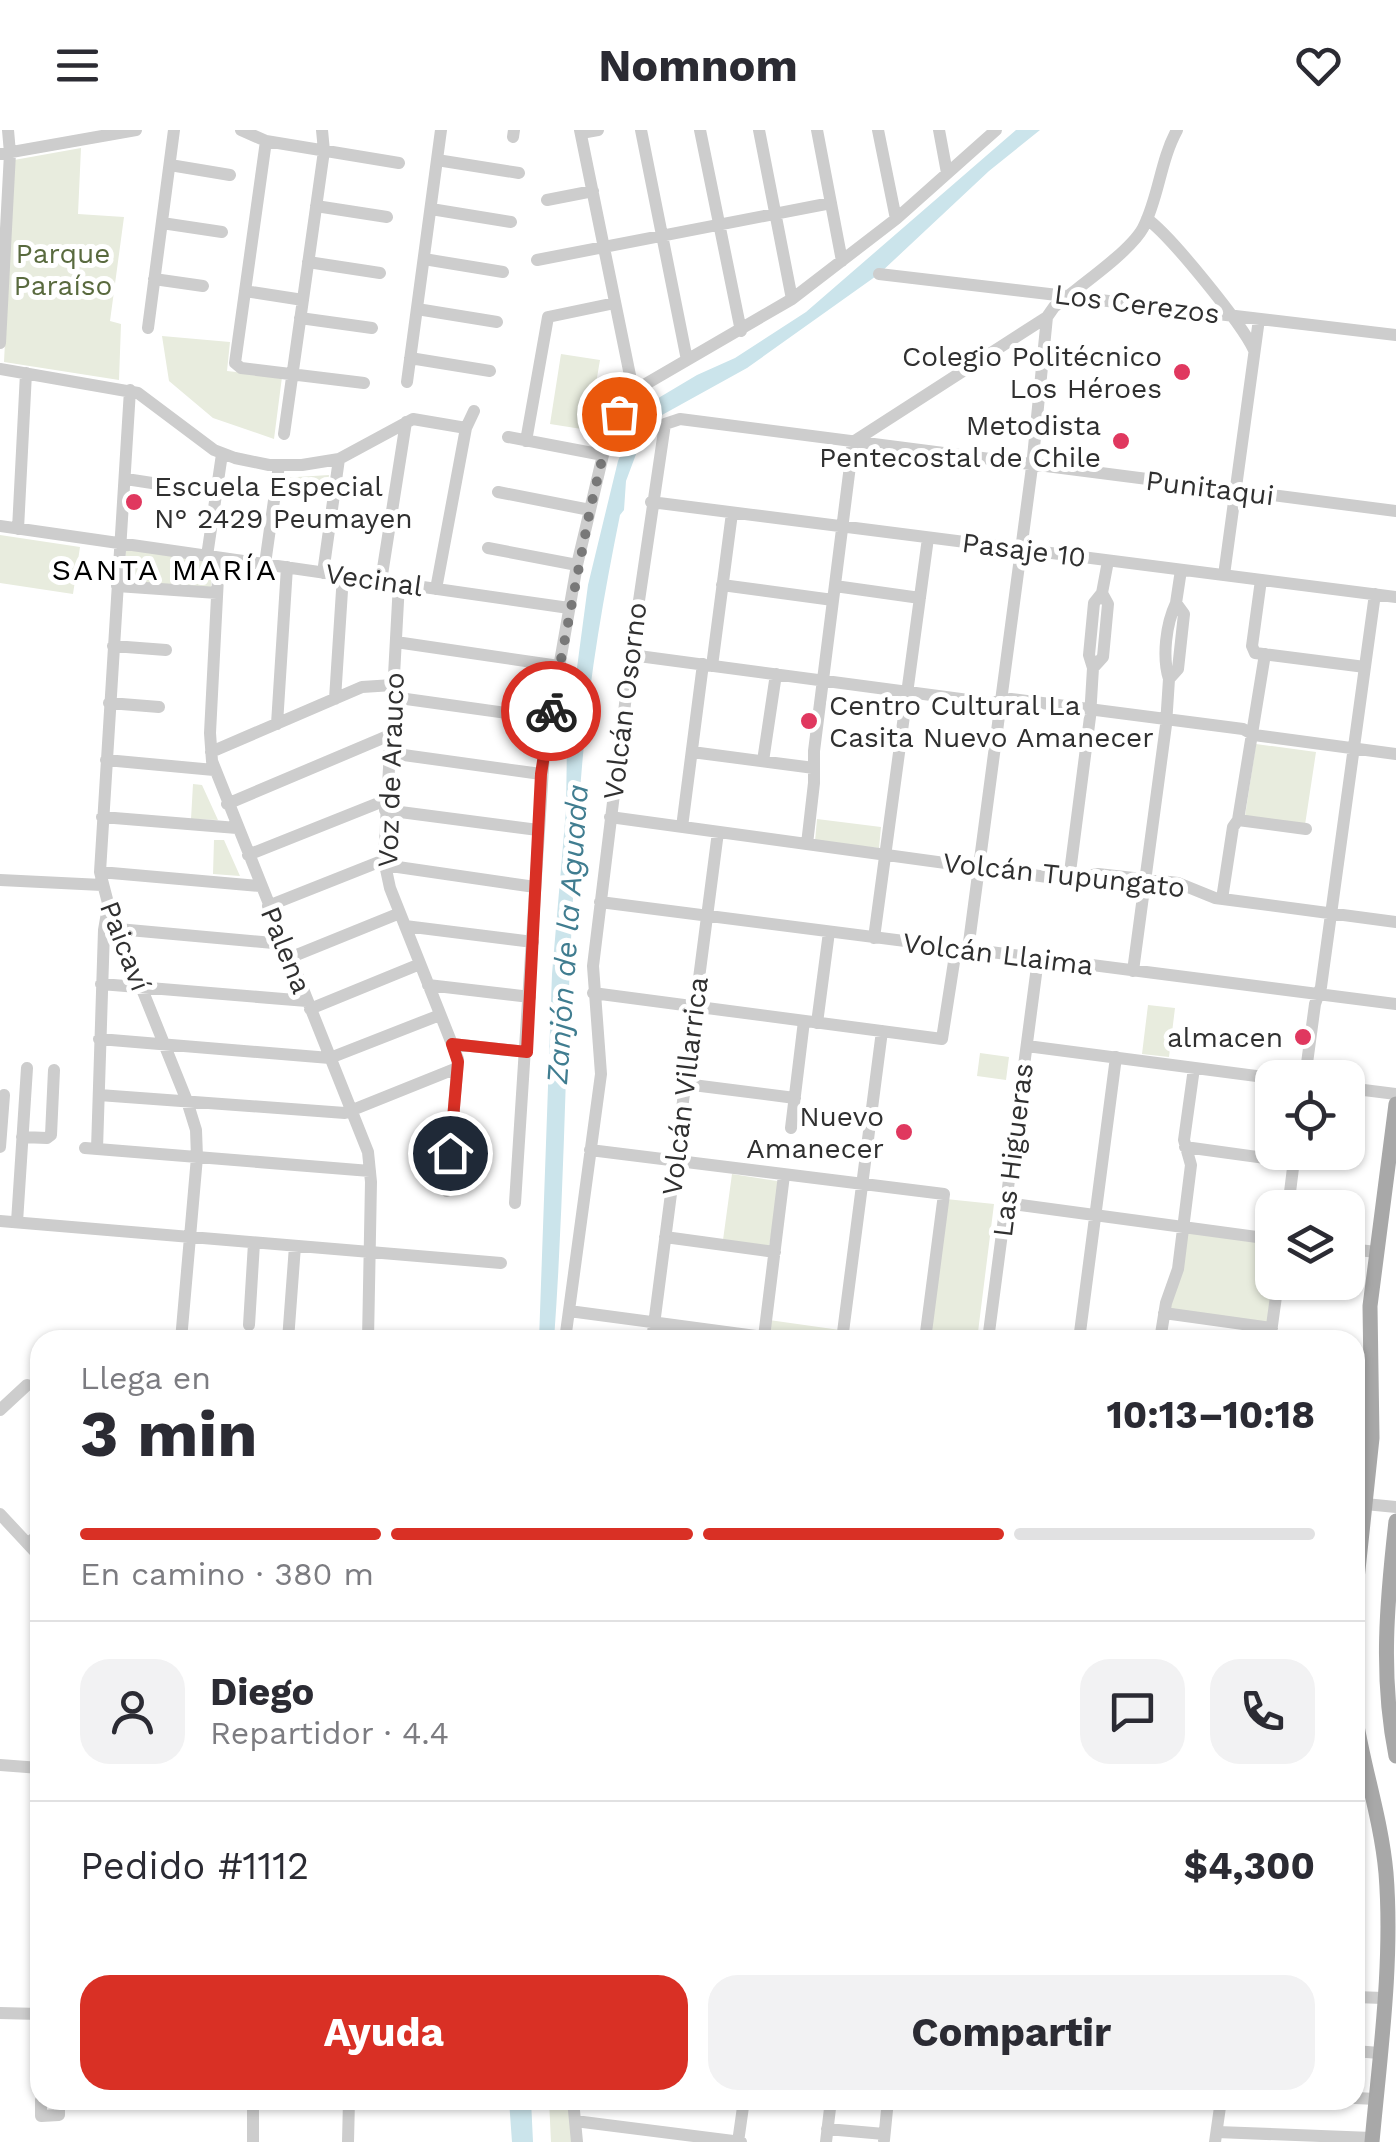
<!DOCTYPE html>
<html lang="es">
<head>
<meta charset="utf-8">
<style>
  body { margin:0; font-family:"Work Sans",sans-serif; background:#f2f2f3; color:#2b2b33; height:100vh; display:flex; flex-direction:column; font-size:38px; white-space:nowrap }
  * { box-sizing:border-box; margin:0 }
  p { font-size:32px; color:#7c7c81 }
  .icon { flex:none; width:55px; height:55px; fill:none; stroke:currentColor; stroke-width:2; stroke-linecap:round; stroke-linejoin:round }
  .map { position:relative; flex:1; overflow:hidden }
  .sheet { position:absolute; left:30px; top:1200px; width:1335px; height:780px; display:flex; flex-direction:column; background:#fff; border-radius:30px; box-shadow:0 2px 8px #0004 }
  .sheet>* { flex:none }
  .fabs { position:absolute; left:1255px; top:930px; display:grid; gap:20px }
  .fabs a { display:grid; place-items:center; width:110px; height:110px; border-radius:20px; background:#fff; box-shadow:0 2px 8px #0004; font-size:50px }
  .pin { position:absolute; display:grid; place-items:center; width:85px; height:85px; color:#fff; margin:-42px; border:5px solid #fff; border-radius:50%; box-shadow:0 2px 10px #0007 }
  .courier { position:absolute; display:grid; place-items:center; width:100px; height:100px; margin:-50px; border:8px solid #d93025; border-radius:50%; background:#fff; color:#222; box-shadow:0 2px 12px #0007 }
  .head em { font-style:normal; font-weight:700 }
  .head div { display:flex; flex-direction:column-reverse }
  .head { display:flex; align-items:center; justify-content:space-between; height:170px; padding:0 50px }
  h1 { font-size:65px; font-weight:700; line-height:75px }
  .bar { display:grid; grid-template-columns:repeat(4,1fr); gap:15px 10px; align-content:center; height:120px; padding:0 50px }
  .bar i { height:12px; border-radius:8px; background:#e1e1e2 }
  .bar .selected { background:#d93025 }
  .bar p { grid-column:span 4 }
  .line { display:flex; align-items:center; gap:25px; padding:0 50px; border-top:2px solid #e1e1e2 }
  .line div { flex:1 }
  .round { display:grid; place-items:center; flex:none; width:105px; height:105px; border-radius:30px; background:#f2f2f3 }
  .cta { display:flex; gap:20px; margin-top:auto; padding:20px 50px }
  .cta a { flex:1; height:115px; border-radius:30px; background:#d93025; color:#fff; font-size:40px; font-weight:700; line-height:115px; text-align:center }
  .cta a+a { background:#f2f2f3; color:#2b2b33 }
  header { display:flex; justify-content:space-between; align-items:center; height:130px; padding:0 50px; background:#fff; font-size:45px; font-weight:700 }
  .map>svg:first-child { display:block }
  .green { fill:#e8ecde }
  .water { fill:#cbe4eb }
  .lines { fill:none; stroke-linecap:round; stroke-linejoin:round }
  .minor { stroke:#cdcdcd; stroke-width:12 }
  .major { stroke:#a8a8a8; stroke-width:15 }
  .done { stroke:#787878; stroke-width:10; stroke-dasharray:0 18 }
  .route { stroke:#d93025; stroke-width:12 }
  .poi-dot { fill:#e0385f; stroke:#fff; stroke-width:4 }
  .labels { text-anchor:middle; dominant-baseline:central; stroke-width:10; stroke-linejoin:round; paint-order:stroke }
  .park-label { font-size:28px; fill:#596a3e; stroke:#fff }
  .street-label { font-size:28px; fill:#303030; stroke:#fff }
  .poi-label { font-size:28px; fill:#303030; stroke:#fff; text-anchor:end }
  .neighbourhood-label { font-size:30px; letter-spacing:2.5px; fill:#000; stroke:#fff }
  .water-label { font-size:30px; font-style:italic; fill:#407d90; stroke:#fff }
</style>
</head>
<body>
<header><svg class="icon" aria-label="menu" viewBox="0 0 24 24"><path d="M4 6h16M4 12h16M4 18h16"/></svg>Nomnom<svg class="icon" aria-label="heart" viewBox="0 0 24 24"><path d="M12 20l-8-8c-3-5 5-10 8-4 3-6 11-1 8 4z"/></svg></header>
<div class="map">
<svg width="1396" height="2012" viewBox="0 0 1396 2012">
  <rect width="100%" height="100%" fill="#fff"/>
  <path class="green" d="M81,18L78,84L124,87L110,191L121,194L119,250L4,232L14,30Z
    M162,206L230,212L227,241L282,247L274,309L213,288L169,251Z
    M561,224L600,230L588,300L550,294Z
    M329,345L326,367L279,361L281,348Z
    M0,405L80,417L73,464L0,453Z
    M126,419L212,431L211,460L125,455Z
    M1256,614L1316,622L1305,695L1245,686Z
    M193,654L202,655L218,690L191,689Z
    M817,689L881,697L879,718L815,711Z
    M214,710H224L240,746L213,744Z
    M1148,875L1175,878L1169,927L1142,924Z
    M980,923L1009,927L1006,950L977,946Z
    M732,1044L777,1051L781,1056L769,1116L723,1110Z
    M946,1069L994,1074L977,1210H929Z
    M1186,1100L1272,1112L1270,1193L1168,1181Z
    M769,1190L840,1200L838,1210L770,1204Z
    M549,1970H572L575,2012H551Z"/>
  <path class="water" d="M1016,0H1040L989,41L879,144L747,238L662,285L645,300L626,351L624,380L620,385C604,464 590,544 583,625C565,820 568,1015 554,1210H539L552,844L566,680L567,613L588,455L618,331L633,296L650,273L697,245L735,228L806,182Z
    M509,1970H531L533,2012H512Z"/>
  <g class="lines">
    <path class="minor" d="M241,0L266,11L399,33
      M580,0L634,265
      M641,0L687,230
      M700,0L741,201
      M759,0L792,169
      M817,0L842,131
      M878,0L896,89
      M939,0L947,43
      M581,3L598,0
      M513,7L514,0
      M266,11L235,233L241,238L364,253
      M0,24L136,0
      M437,30L519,43
      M170,35L230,45
      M547,70L593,61
      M316,76L387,87
      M431,79L511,92
      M1147,89C1170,105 1242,194 1254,220
      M162,93L222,102
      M424,129L503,142
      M537,130L831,73
      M308,132L380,143
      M879,144L1396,205
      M154,149L203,156
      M245,161L303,170
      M417,179L497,192
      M300,188L372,198
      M148,198L174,0
      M0,213L10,23L8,0
      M410,228L490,241
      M0,239L138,263L214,320L235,328L269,335H302L339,329L413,289L466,298
      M407,252L441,0
      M130,260L100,742L109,777L187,971L196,1000L197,1027L181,1210
      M284,304L324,21L322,0
      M508,307L603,325
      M526,311L548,187L615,173
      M126,349L217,363
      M498,362L590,380
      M651,372L1396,467
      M0,396L569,478
      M18,399L26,243
      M488,418L577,435
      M207,426L222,324
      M219,428L210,603L212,631L368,1022L371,1052L368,1210
      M265,434L279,335
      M323,443L339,329
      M1224,445L1259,189
      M1261,450L1252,516L1255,523L1365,537
      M381,451L406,292
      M399,453L384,730L390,758L458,929L447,1061
      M722,455L833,470
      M117,456L217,463
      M835,456L920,468
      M436,459L466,298L474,281
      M396,512L559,536
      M113,516L166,520
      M631,525L991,573L1011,569L1243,599L1254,605L1396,624
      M712,536L732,383
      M1093,538L1103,527L1108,474L1102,463L1108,431
      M1169,549C1162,527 1166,494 1176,473
      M392,567L549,589
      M335,569L343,445
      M109,573L159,577
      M277,594L287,437
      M211,622L362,557L393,555
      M692,622L814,638
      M389,623L541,644
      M106,630L214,640
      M763,631L776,544
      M227,674L390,605
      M385,680L538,700
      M102,687L237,698
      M610,687L1069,750L1098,744L1178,753L1215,768L1396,792
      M1238,690L1306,699
      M682,697L703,534
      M807,714L814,653V621L853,312L1047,187L1054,177C1077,158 1130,122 1143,98C1159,67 1160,31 1177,0
      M248,725L386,670
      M384,735L535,757
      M100,742L260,756
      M0,750L102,755
      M1069,750L1090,587L1093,538L1089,525L1094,473L1102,463
      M1222,769L1233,697L1238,690L1265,524
      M600,772L1396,874
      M268,776L384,730
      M405,796L533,812
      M118,799L284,814
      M874,808L928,408
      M968,820L1032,337L1047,187
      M289,828L400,783
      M1133,841L1166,595L1169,549L1178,539L1184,484L1176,473L1181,440
      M101,854L307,871
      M428,855L530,867
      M593,863L942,909L956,819
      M310,879L420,834
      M817,893L829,802
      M99,909L330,928L440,885
      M452,914L527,922
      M1027,916L1272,948
      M1305,948L1315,874L1321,857L1375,464
      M685,954L795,968
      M1348,958L1396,964
      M99,965L345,983L457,938
      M791,998L804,891
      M22,1007L47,1008L51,1005L54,940
      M0,1017L4,965
      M1185,1017L1294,1032
      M85,1018L370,1041
      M97,1019L104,800L108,777
      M590,1020L944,1064L925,1210
      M515,1073L544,623L577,435L603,325L619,284L644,255L792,169L896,89L996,0
      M1006,1073L1272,1109
      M1288,1078L1295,1022
      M0,1091L501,1133
      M17,1092L27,938
      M665,1107L775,1122
      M1348,1119L1377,1122
      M569,1181L787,1210
      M1164,1183L1272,1198
      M249,1195L254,1113
      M764,1207L784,1045
      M288,1210L295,1116
      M565,1210L601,944L593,836L631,525L665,294L680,289L1396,381
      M652,1210L718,702
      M842,1210L882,901
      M988,1210L1038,829
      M1079,1210L1116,927
      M1160,1210L1166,1173L1178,1139L1191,1035L1184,1010L1194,938
      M1270,1210L1278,1152
      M0,1280L27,1255
      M1355,1373L1396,1377
      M0,1384L40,1427
      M28,1414L40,1403
      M0,1635L40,1638
      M1355,1867L1383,1868
      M0,1883L40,1884
      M1355,1921L1379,1923
      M1355,1968L1376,1969
      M41,1970V1986L59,1985V1970
      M573,1970L577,2012
      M575,1991L741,2012
      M827,1999L884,2004
      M1217,2002L1372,2008
      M884,2010L888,1970
      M253,2012V1970
      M348,2012L349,1970
      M738,2012L744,1970
      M826,2012L831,1970
      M1215,2012L1221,1970"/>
    <path class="major" d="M1396,1391C1387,1471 1380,1546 1396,1626
      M1355,1468L1372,1308L1370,1176L1396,974
      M1355,1584C1363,1637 1381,1688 1386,1743C1393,1831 1380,1924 1372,2012"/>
  </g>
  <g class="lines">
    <path class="done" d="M551,581L590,380L606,313L619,284"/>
    <path class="route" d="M450,1023L458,932L452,914L527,922L541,644L551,581"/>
  </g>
  <g class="poi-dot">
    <circle cx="1182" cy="242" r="10"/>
    <circle cx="1121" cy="311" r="10"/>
    <circle cx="134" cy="372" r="10"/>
    <circle cx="809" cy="591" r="10"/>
    <circle cx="1303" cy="907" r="10"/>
    <circle cx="904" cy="1002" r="10"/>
  </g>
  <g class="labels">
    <g class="park-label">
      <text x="63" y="123">Parque<tspan x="63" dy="32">Paraíso</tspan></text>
    </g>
    <g class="street-label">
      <text transform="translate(1137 174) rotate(7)">Los Cerezos</text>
      <text transform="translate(1210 358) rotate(7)">Punitaqui</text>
      <text transform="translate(1024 420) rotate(7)">Pasaje 10</text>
      <text transform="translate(374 450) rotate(8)">Vecinal</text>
      <text transform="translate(625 571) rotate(-83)">Volcán Osorno</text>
      <text transform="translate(391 640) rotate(-88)">Voz de Arauco</text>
      <text transform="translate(1064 745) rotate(6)">Volcán Tupungato</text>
      <text transform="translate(125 816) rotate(69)">Paicaví</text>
      <text transform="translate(286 820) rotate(68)">Palena</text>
      <text transform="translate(998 824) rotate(7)">Volcán Llaima</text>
      <text transform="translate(685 956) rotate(-83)">Volcán Villarrica</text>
      <text transform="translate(1013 1020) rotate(-83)">Las Higueras</text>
    </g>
    <g class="poi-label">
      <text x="1162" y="226">Colegio Politécnico<tspan x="1162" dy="32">Los Héroes</tspan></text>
      <text x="1101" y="295">Metodista<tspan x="1101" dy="32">Pentecostal de Chile</tspan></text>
      <text x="154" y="356" text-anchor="start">Escuela Especial<tspan x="154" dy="32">N° 2429 Peumayen</tspan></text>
      <text x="829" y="575" text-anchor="start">Centro Cultural La<tspan x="829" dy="32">Casita Nuevo Amanecer</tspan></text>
      <text x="1283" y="907">almacen</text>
      <text x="884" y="986">Nuevo<tspan x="884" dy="32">Amanecer</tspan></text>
    </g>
    <g class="neighbourhood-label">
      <text x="165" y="439">SANTA MARÍA</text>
    </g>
    <g class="water-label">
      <text transform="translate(567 804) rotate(-86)">Zanjón de la Aguada</text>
    </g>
  </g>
</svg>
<div class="fabs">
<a><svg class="icon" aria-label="locate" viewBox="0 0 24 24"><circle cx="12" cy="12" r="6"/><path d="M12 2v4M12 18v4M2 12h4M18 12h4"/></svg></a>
<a><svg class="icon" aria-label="layers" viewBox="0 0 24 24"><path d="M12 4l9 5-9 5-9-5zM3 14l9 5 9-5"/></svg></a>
</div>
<div class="pin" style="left:619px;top:284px;background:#ea580c"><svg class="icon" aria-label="bag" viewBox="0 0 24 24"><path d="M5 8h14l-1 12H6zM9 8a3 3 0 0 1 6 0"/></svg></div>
<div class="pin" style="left:450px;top:1023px;background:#1f2937"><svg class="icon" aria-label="home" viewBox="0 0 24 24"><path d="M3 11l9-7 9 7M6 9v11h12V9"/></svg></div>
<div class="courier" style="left:551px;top:581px"><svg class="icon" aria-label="bike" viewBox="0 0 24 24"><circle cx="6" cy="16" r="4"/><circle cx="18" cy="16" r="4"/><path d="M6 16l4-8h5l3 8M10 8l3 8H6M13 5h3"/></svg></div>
<section class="sheet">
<div class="head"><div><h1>3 min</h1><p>Llega en</p></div><em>10:13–10:18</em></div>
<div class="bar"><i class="selected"></i><i class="selected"></i><i class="selected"></i><i></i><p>En camino · 380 m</p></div>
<div class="line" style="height:180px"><a class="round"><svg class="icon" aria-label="person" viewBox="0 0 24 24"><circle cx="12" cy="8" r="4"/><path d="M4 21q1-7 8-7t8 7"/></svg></a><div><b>Diego</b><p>Repartidor · 4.4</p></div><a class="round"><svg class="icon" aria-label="chat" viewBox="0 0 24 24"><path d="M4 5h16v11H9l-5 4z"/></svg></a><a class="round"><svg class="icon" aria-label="phone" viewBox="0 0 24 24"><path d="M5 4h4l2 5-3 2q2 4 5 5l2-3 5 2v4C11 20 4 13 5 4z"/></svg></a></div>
<div class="line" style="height:130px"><div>Pedido #1112</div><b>$4,300</b></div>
<div class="cta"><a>Ayuda</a><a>Compartir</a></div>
</section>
</div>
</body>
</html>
